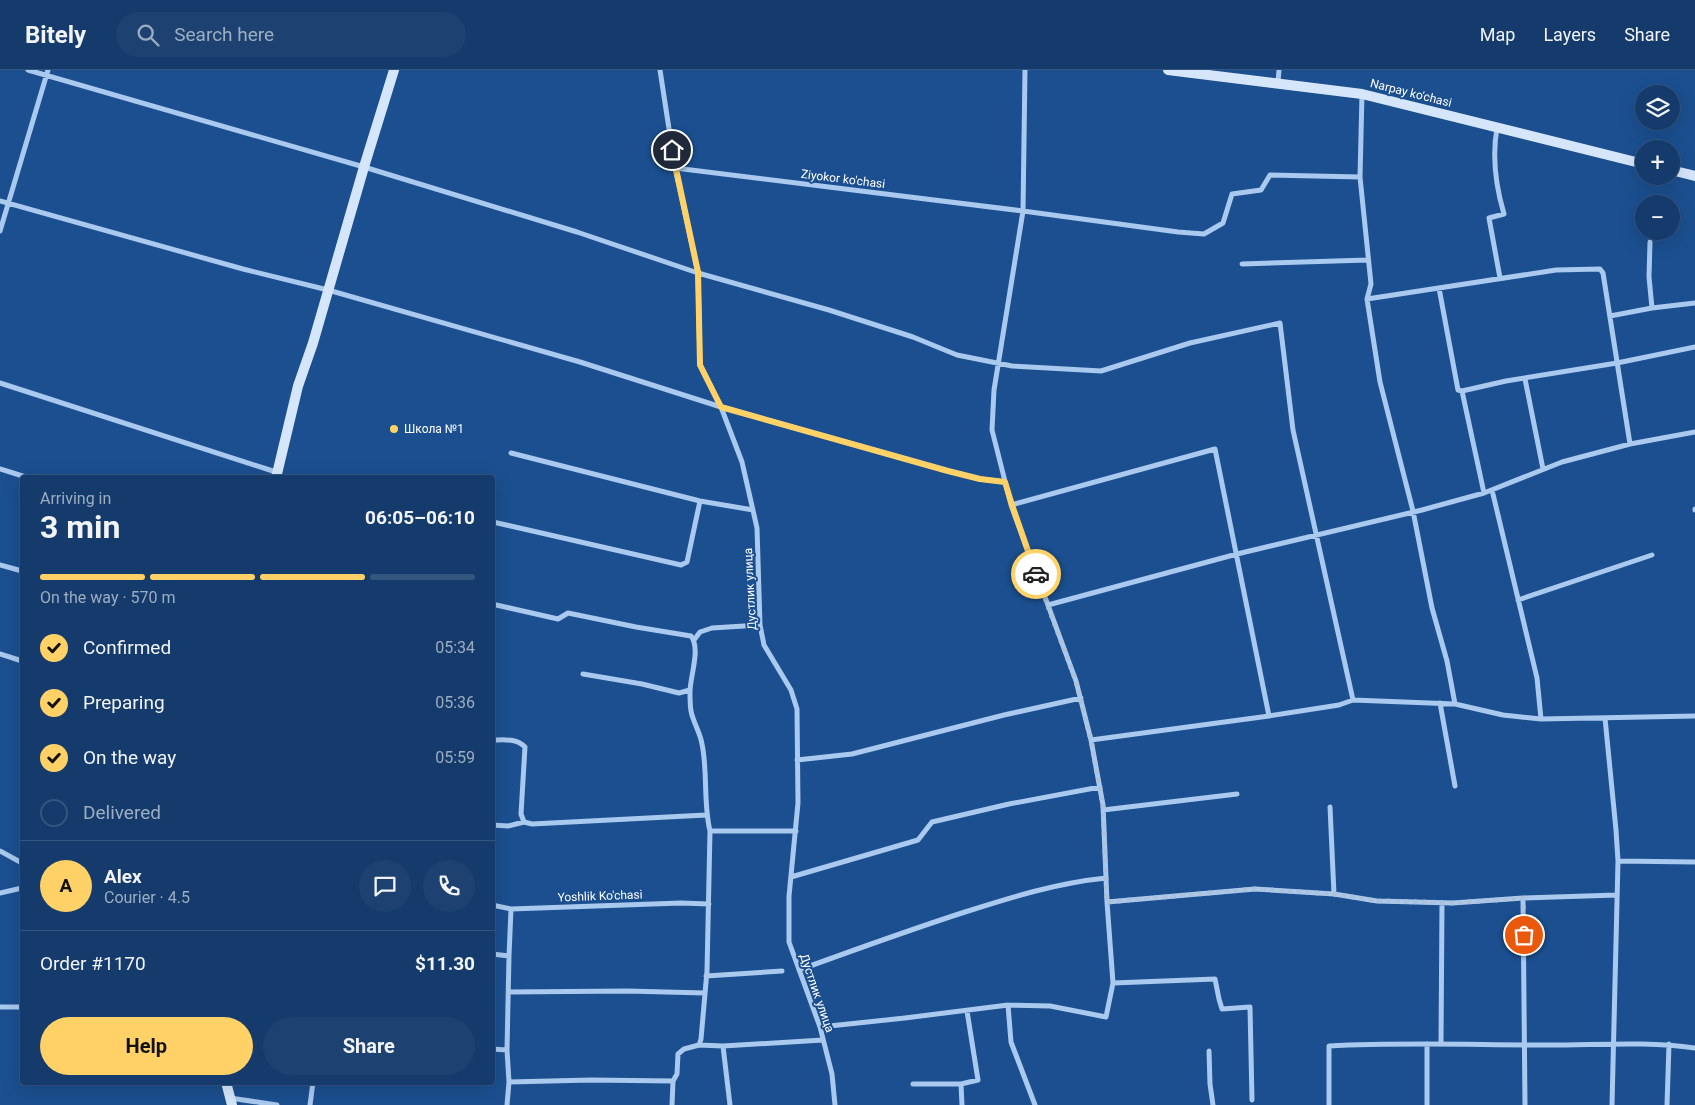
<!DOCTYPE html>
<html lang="en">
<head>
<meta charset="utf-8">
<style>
  body { margin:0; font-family:Roboto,sans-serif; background:#1d4271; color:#f1f3f6; height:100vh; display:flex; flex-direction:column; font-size:19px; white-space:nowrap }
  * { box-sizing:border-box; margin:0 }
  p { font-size:16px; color:#9dadc1 }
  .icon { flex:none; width:28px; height:28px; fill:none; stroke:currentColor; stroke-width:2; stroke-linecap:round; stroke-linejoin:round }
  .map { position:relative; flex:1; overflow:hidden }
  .details { position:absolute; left:20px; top:405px; width:475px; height:610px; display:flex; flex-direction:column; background:#143b6b; border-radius:5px; box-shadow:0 5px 20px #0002,0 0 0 1px #33557e }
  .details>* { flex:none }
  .fabs { position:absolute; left:1635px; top:15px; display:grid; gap:10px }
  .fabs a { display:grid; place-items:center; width:45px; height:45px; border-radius:50%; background:#143b6b; box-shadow:0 5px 20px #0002,0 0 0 1px #33557e; font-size:25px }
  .pin { position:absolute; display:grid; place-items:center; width:42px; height:42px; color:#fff; margin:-21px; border:2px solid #fff; border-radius:50%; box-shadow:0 1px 5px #0007 }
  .courier { position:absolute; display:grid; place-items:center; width:50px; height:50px; margin:-25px; border:4px solid #ffd166; border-radius:50%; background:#fff; color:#222; box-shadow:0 1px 6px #0007 }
  .overview em { font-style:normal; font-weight:700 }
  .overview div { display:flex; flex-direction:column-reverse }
  .overview { display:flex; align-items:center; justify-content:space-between; height:85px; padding:0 20px }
  h1 { font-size:32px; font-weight:700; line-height:38px }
  .bar { display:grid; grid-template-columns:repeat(4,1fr); gap:8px 5px; align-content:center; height:60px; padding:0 20px }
  .bar i { height:6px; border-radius:4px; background:#33557e }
  .bar .current { background:#ffd166 }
  .bar p { grid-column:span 4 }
  .line { display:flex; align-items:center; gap:12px; padding:0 20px; border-top:1px solid #33557e }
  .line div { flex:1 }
  .round { display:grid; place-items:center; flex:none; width:52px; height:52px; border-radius:26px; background:#1d4271 }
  ol { padding:0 20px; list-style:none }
  li { display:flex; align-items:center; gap:15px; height:55px }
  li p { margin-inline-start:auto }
  li .icon { padding:5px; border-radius:50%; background:#ffd166; color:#111; stroke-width:4 }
  li:last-child { color:#9dadc1 }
  li i { width:28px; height:28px; border:2px solid #33557e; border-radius:50% }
  .cta { display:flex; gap:10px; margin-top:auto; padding:10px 20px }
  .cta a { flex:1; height:58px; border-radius:30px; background:#ffd166; color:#111; font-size:20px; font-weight:700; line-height:58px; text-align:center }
  .cta a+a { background:#1d4271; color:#f1f3f6 }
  header { display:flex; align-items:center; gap:30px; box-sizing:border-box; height:70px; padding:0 25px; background:#143b6b; border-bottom:1px solid #33557e }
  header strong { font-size:24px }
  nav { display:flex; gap:28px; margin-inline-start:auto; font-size:18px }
  .search { width:350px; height:45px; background:#1d4271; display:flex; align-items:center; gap:12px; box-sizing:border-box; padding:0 18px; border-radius:28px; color:#9dadc1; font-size:19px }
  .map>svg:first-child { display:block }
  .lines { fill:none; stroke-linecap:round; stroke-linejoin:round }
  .street { stroke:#a9c9ee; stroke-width:5 }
  .secondary { stroke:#d6e6fa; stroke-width:10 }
  .done { stroke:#afc1d8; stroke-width:5; stroke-dasharray:0 9 }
  .route { stroke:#ffd166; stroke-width:6 }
  .poi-dot { fill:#ffd166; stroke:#1b4f8f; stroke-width:2 }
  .labels { text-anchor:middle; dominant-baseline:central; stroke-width:4; stroke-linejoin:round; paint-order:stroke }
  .street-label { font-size:12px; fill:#fff; stroke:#1b4f8f }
  .poi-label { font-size:12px; fill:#fff; stroke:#1b4f8f; text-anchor:start }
</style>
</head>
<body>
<header>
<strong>Bitely</strong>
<div class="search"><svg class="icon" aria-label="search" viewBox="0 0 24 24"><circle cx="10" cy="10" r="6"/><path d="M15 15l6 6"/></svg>Search here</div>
<nav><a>Map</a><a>Layers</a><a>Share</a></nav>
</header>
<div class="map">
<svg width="1695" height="1035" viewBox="0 0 1695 1035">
  <rect width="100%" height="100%" fill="#1b4f8f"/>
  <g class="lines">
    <path class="street" d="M28,0L364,97L577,162L698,203L829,240L913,267L957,285L1012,296L1101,301L1190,273L1280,253L1293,360L1353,630
      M660,0L675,98L698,203L700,295L721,337L742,392L757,458L760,555L764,575L791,620L797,639L798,733L789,826V872L820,957L832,1004L835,1035
      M1025,0L1023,141L994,320L992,360L1011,435L1076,611L1091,670L1103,735L1107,832L1113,913L1215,909L1219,929L1222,939L1250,937L1252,1030
      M1278,12L1279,0
      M1362,24L1360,107L1371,214L1367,229L1380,312L1413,441L1432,538L1447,591L1455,634
      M1497,58C1492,86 1496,117 1504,144L1489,148L1500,208
      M675,98L1023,141L1178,162L1204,164L1223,153L1232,124L1261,120L1270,105L1360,107
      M0,131L243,199L328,220L580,292L721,337L948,401L980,409L1005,412
      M0,161L48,0
      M1242,194L1368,190
      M1439,218L1458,320L1462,321
      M1367,229L1556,200L1600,199L1603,203L1630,374
      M1652,238L1695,233
      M1610,246L1652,238L1649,207L1650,172
      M1525,309L1543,399
      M0,313L276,402
      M511,383L700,431L753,440
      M0,399L29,408
      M1492,420L1537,608L1541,649
      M1484,423L1462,321L1506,311L1617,293L1695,277
      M1011,435L1215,379L1269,646
      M1695,439V440
      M493,452L681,495L687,492L700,431
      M0,495L22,501
      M1518,530L1652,485
      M492,534L558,549L568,543L636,557L691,566C701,579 690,606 690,622C690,628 690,635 691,641C693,652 700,662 702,674C708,703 703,732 710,761L707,901L701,969L699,975L684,979L678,984L677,1004L673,1011L672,1035
      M1048,535L1237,484L1422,440L1484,423L1562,392L1630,374L1695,362
      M694,570L700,562L712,558L760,555
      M0,584L22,591
      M583,604L642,614L679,623L690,620
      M1440,633L1455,716
      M1605,648L1616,760L1618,791L1612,1035
      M492,670C505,670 516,668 525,677L521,744L524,752L532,754L706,745
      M1091,670L1269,646L1339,635L1353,630L1455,634L1503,645L1541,649L1695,646
      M797,690L852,684L1004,645L1081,628
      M1330,737L1334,824
      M1103,740L1237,724
      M492,755L508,756L524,752
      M710,761H796
      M0,781L22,793
      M1618,791L1695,792
      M791,807L918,770L932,752L1009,734L1100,717
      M0,823L22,818
      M1523,828L1525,1035
      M1107,832L1255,819L1334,824L1377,831L1453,833L1523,828L1617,825
      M492,835L511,839L681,833L709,834
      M492,884L509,886L511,839
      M799,900C854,880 909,860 965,842C1012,827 1057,813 1106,808
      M706,906L782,901
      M509,922L627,921L705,923
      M1008,935L1011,972L1035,1035
      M0,937H22
      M820,957L905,948L1008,935L1050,936L1106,947L1113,913
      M1427,974V1035
      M1441,974L1442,833
      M699,975L723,976L730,1035
      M723,976L823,970
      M492,979L507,980L509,886
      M1209,981L1210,1014L1213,1035
      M509,1012L591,1010L673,1011
      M913,1014H961L978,1010L967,941
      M961,1014L962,1035
      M230,1028L277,1035
      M310,1035L313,1012
      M507,1035L509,1012L507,980
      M1329,1035V976C1402,972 1476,975 1550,975C1598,975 1647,971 1695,978
      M1667,1035L1669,974"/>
    <path class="secondary" d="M1168,0L1362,24L1644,94
      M1671,100L1695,106
      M276,408L298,316L313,273L364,97L394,0
      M226,1012L232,1035"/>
  </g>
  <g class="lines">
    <path class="done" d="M1036,504L1076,611L1091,670L1103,736L1107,832L1255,819L1334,824L1377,831H1393L1453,833L1523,828L1524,865"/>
    <path class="route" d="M672,80L698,202L700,295L721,337L948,401L980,409L1005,412L1012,435L1036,504"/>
  </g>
  <circle class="poi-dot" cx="394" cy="359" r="5"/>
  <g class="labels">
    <g class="street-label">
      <text transform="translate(1411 23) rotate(14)">Narpay ko'chasi</text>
      <text transform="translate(843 109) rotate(7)">Ziyokor ko'chasi</text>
      <text transform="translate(750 519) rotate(-93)">Дустлик улица</text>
      <text transform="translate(600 826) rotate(-2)">Yoshlik Ko'chasi</text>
      <text transform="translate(817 923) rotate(71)">Дустлик улица</text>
    </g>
    <g class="poi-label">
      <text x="404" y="359">Школа №1</text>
    </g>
  </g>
</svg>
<div class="fabs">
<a><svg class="icon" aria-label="layers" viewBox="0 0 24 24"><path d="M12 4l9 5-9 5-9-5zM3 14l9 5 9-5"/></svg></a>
<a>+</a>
<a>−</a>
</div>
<div class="pin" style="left:1524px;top:865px;background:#ea580c"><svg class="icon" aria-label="bag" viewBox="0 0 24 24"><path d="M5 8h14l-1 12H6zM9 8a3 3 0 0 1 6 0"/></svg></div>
<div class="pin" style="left:672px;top:80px;background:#1f2937"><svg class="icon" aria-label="home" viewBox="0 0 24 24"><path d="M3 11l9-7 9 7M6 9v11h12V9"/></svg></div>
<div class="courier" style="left:1036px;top:504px"><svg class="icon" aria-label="car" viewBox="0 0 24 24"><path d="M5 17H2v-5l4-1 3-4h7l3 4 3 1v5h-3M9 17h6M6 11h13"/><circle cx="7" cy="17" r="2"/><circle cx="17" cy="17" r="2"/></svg></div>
<section class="details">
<div class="overview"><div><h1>3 min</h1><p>Arriving in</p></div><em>06:05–06:10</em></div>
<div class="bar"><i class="current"></i><i class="current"></i><i class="current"></i><i></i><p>On the way · 570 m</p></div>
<ol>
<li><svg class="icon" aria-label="check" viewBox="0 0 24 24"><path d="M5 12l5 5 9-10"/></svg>Confirmed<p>05:34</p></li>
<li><svg class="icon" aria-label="check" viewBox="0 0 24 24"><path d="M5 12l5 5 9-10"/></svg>Preparing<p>05:36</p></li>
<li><svg class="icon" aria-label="check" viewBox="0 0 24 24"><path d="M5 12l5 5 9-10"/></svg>On the way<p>05:59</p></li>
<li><i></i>Delivered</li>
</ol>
<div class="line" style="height:90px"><b class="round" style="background:#ffd166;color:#111">A</b><div><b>Alex</b><p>Courier · 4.5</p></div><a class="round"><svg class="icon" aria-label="chat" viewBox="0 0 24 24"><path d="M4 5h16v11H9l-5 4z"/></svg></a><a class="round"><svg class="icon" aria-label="phone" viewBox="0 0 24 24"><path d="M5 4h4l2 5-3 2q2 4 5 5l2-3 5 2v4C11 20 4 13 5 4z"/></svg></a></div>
<div class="line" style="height:65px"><div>Order #1170</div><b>$11.30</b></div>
<div class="cta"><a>Help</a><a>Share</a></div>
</section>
</div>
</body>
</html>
